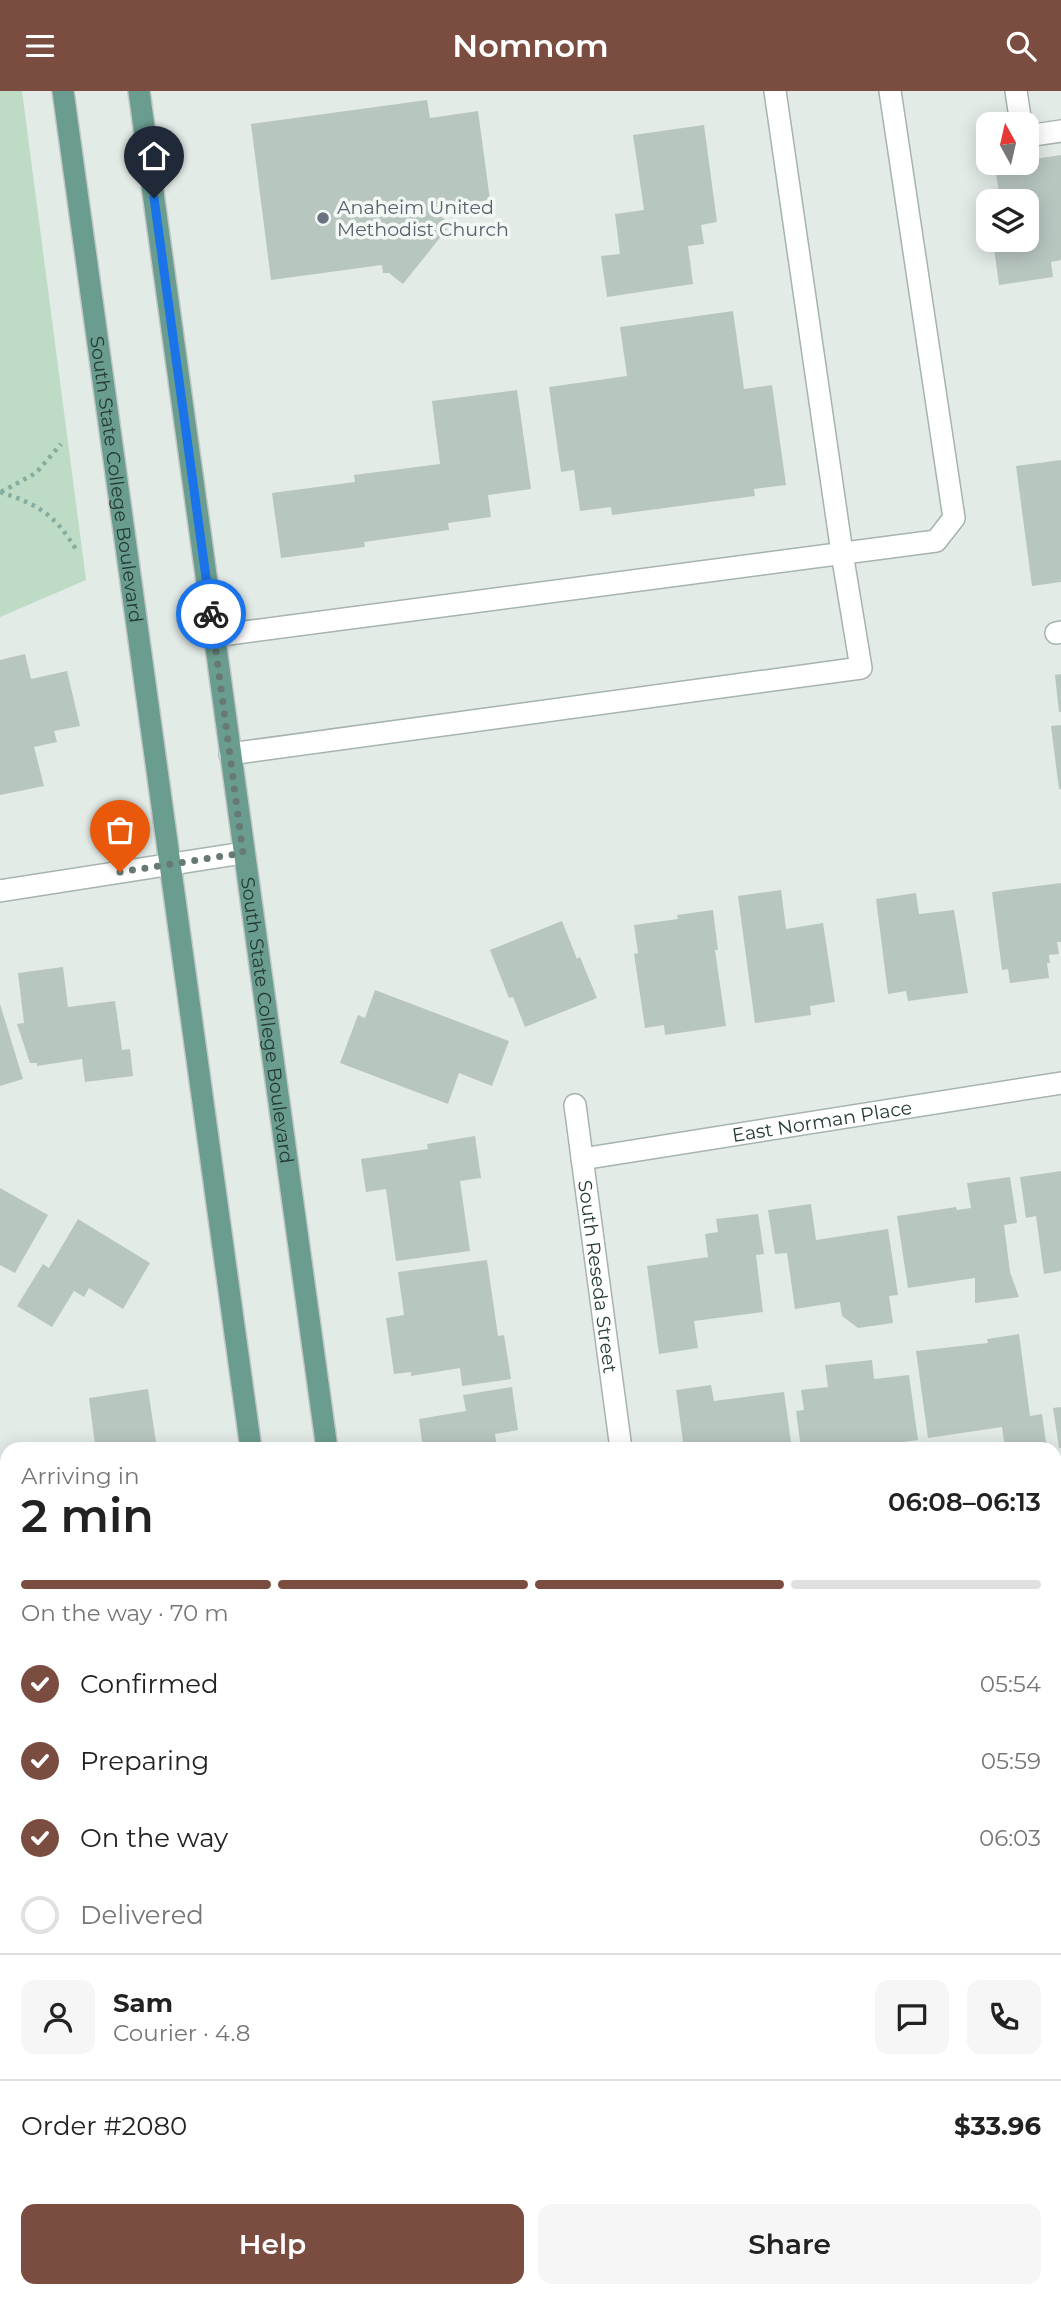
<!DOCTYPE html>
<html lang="en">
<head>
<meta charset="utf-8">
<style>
  body { margin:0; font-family:Montserrat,sans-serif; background:#f6f6f6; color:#222; height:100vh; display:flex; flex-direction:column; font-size:26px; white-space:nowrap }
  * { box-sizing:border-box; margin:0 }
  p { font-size:23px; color:#767676 }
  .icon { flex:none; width:38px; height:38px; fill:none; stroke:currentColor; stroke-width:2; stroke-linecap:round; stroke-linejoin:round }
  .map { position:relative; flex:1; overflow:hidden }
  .side { position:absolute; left:0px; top:1351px; width:1062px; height:856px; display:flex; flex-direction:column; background:#fff; border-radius:21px 21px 0 0; box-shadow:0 4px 18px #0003 }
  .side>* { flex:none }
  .needle { width:46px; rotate:352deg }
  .buttons { position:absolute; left:976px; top:21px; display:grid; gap:14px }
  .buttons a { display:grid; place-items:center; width:63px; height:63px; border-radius:14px; background:#fff; box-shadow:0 4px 18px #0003; font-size:35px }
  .pin { position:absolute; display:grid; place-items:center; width:60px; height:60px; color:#fff; margin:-72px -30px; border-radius:50% 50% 50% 0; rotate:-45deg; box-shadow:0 0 7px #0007 }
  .pin .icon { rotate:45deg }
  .courier { position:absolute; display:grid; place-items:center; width:70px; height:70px; margin:-35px; border:5px solid #1a73e8; border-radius:50%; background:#fff; color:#222; box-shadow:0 2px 9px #0007 }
  .summary em { font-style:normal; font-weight:600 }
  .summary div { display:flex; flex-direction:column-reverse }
  .summary { display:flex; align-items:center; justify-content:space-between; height:119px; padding:0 21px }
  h1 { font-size:46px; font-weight:600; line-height:52px }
  .bar { display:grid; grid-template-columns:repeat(4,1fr); gap:10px 7px; align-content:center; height:84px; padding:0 21px }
  .bar i { height:9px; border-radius:5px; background:#e0e0e0 }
  .bar .active { background:#7b4d40 }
  .bar p { grid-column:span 4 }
  .line { display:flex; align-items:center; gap:18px; padding:0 21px; border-top:2px solid #e0e0e0 }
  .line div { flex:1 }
  .round { display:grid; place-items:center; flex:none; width:74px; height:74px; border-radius:14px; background:#f6f6f6 }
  ol { padding:0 21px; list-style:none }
  li { display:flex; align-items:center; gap:21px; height:77px }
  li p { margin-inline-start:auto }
  li .icon { padding:7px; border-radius:50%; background:#7b4d40; color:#fff; stroke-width:4 }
  li:last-child { color:#767676 }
  li i { width:38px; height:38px; border:4px solid #e0e0e0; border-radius:50% }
  .primary-button { display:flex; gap:14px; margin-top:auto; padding:14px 21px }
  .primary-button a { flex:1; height:80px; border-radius:14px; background:#7b4d40; color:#fff; font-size:28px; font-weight:600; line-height:80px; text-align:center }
  .primary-button a+a { background:#f6f6f6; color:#222 }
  header { display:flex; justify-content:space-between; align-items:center; height:91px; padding:0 21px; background:#7b4d40; color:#fff; font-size:32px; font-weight:600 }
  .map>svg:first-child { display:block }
  .green { fill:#bddbc5 }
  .building { fill:#b8c6c0 }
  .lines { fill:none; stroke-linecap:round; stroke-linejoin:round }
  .lane-casing { stroke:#a6b3ae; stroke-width:24 }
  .street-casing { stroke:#a6b3ae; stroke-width:24 }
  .primary-casing { stroke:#c2c8c6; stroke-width:24 }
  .path { stroke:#85ad9f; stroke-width:4.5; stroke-dasharray:3.5 5; stroke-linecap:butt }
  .lane { stroke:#fff; stroke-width:21 }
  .street { stroke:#fff; stroke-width:21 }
  .primary { stroke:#6a9d8f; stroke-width:21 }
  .done { stroke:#677973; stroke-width:7; stroke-dasharray:0 12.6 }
  .route { stroke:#1a73e8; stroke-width:9 }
  .worship-dot { fill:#6b7280; stroke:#f3f8f5; stroke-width:2.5 }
  .labels { text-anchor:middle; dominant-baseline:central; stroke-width:7; stroke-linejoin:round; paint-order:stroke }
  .worship-label { font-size:19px; fill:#5b616d; stroke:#f3f8f5; text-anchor:start }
  .street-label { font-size:19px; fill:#243b34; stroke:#f3f8f5 }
</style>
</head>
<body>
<header><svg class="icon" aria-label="menu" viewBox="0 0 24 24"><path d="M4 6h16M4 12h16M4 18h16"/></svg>Nomnom<svg class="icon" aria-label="search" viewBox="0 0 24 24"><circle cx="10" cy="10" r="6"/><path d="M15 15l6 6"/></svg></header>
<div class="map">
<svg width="1061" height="2206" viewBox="0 0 1061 2206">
  <rect width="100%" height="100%" fill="#e3ebe7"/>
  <path class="green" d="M0,0H22L86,489L0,526Z"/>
  <path class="building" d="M427,9L430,27L478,20L490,109L435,116L436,122L451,133L403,193L389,182H383L382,174L271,189L251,33Z
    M704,34L717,131L701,134L704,153L688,155L693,193L607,206L601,165L620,163L615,123L644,119L633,44Z
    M1061,64V169L1051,171L1053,186L999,194L993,149H1027V110H1000L995,74L1027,72V69Z
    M733,220L744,298L772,294L786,394L754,398L755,405L612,424L611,416L580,420L574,379L561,381L549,296L627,285L620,236Z
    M517,299L531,398L488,404L491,426L448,432L449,439L364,451L365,456L281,467L272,402L355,391L354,384L440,373L432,310Z
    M1061,369V491L1032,495L1016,375Z
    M25,563L31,588L67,580L80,635L54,640L57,651L34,656L44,695L0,704V569Z
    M1061,583V621H1059L1055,584Z
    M1061,634V698H1059L1051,635Z
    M1061,792V851H1057L1059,863L1049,864L1050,872H1047L1049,887L1010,892L1008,878L1002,879L992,801Z
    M781,799L786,838L823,832L835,911L810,915L811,924L755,932L738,805Z
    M916,802L919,823L954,819L968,902L908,910L906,900L888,903L876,808Z
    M713,819L718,859H715L726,935L665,944L664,934L645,937L634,863L638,862L634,834L678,828L677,824Z
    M562,830L577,868L580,866L597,907L525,936L513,906L509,907L490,859Z
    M63,876L68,916L115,910L122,959L130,958L133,985L85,991L82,968L37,975V972H30L17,933L24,932L18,882Z
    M375,899L509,950L492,995L459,982L448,1013L340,972L358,924L365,927Z
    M0,913L23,988L0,995Z
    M475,1045L481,1087L460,1090L470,1160L396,1170L386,1098L366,1101L361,1068L428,1058L427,1053Z
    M1061,1080V1180L1044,1183L1036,1125L1026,1127L1020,1086Z
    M1010,1086L1017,1132L1004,1134L1010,1181L1019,1206L975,1212V1187L908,1197L897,1125L956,1116L957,1119L971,1117L967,1092Z
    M0,1097L48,1124L15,1182L0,1174Z
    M811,1113L816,1149L888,1138L898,1204L889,1205L893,1232L858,1237L842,1225L840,1211L795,1218L787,1162L775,1163L768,1119Z
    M758,1123L764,1163L756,1164L763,1221L694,1230L698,1257L659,1263L647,1175L708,1166L705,1143L718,1141L716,1128Z
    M78,1128L150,1172L123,1218L89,1197L84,1206L74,1200L52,1236L17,1215L43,1173L49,1177Z
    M487,1169L498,1245L504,1244L511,1288L462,1295L460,1277L411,1285V1281L394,1283L386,1227L404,1224L398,1181Z
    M1019,1243L1030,1325L1042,1323L1047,1358H1005L1002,1336L928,1347L916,1260L988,1252L987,1248Z
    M872,1269L874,1288L909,1284L918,1349L852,1358H801L796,1320L804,1319L801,1299L828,1296L825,1274Z
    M711,1294L714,1310L784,1301L792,1358H684L676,1299Z
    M512,1296L518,1339L495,1343L497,1358H423L419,1328L466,1320L463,1304Z
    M148,1298L157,1358H77L95,1354L89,1307Z
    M1061,1316V1357H1059L1053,1317Z
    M1055,1557H1061V1657H1055Z
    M1061,1722V1820L1055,1821V1723Z
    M169,2200H279L280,2206H213L212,2203L170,2206Z
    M575,2200H615L616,2206H575Z
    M748,2200H788L789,2206H749Z
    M810,2200H871V2206H811Z"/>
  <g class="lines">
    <g class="lane-casing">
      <path id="lane" d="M214,545L936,450L954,427L890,0
        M230,663L861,577L842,462L775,0
        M733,2200V2206"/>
    </g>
    <g class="street-casing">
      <g id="street">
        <path d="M1016,0L1021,33"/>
        <path d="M1027,45L1061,40"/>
        <path d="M1056,542L1061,541"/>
        <path d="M0,800L243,762"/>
        <path id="s1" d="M575,1014L621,1358"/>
        <path id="s2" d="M582,1068L1061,992"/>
        <path d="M1055,1467L1061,1466"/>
        <path d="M0,1578L7,1631"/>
        <path d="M1055,1946L1061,1945"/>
        <path d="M83,2200L84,2206"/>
        <path d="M996,2200L997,2206"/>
      </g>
    </g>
    <g class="primary-casing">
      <g id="primary">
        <path id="s3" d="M63,0L251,1358"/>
        <path id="s4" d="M139,0L327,1358"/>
        <path d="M367,2200L368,2206"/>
        <path d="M445,2200L446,2206"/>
      </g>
    </g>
    <path class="path" d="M0,401C40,414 55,424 77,460
      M1,401L36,382L61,353"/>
    <use href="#lane" class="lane"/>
    <use href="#street" class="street"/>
    <use href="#primary" class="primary"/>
  </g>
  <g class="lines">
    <path class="done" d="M120,781L243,762L211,523"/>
    <path class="route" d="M154,107L211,523"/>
  </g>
  <circle class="worship-dot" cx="323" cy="127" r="7"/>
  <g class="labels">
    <g class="worship-label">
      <text x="337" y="116">Anaheim United<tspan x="337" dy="22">Methodist Church</tspan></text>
    </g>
    <g class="street-label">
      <text stroke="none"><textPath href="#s3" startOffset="392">South State College Boulevard</textPath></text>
      <text stroke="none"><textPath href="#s4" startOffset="938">South State College Boulevard</textPath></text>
      <text stroke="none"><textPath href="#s2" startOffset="243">East Norman Place</textPath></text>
      <text stroke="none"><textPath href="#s1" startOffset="173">South Reseda Street</textPath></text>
    </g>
  </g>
</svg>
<div class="buttons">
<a><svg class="needle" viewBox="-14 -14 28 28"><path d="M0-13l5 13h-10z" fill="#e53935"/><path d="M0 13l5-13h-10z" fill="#767676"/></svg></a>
<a><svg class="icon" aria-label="layers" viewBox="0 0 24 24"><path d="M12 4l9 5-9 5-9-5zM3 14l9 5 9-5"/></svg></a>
</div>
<div class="pin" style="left:120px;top:781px;background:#ea580c"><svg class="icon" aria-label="bag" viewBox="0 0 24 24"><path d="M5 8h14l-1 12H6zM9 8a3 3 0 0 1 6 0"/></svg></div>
<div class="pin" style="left:154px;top:107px;background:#1f2937"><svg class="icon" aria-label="home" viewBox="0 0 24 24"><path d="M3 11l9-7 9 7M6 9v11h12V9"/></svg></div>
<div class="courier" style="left:211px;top:523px"><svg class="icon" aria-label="bike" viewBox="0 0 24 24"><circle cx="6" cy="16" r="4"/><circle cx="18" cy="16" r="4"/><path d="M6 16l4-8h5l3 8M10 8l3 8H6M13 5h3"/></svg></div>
<section class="side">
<div class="summary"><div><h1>2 min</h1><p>Arriving in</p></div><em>06:08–06:13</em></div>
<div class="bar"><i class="active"></i><i class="active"></i><i class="active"></i><i></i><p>On the way · 70 m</p></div>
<ol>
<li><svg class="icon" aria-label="check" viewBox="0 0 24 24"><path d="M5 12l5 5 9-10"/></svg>Confirmed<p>05:54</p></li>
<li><svg class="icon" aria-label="check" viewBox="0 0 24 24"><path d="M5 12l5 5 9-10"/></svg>Preparing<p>05:59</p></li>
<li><svg class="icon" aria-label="check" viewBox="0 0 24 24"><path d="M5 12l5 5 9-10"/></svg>On the way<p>06:03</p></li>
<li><i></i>Delivered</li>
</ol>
<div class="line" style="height:126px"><a class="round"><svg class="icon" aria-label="person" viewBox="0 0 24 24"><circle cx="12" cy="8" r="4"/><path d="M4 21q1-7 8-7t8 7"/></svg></a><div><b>Sam</b><p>Courier · 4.8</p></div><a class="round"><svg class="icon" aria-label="chat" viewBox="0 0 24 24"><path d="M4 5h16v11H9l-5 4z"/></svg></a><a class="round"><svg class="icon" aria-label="phone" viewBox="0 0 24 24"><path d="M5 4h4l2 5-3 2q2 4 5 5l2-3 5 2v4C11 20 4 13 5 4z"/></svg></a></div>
<div class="line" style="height:91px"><div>Order #2080</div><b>$33.96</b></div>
<div class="primary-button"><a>Help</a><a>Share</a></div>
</section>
</div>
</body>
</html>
